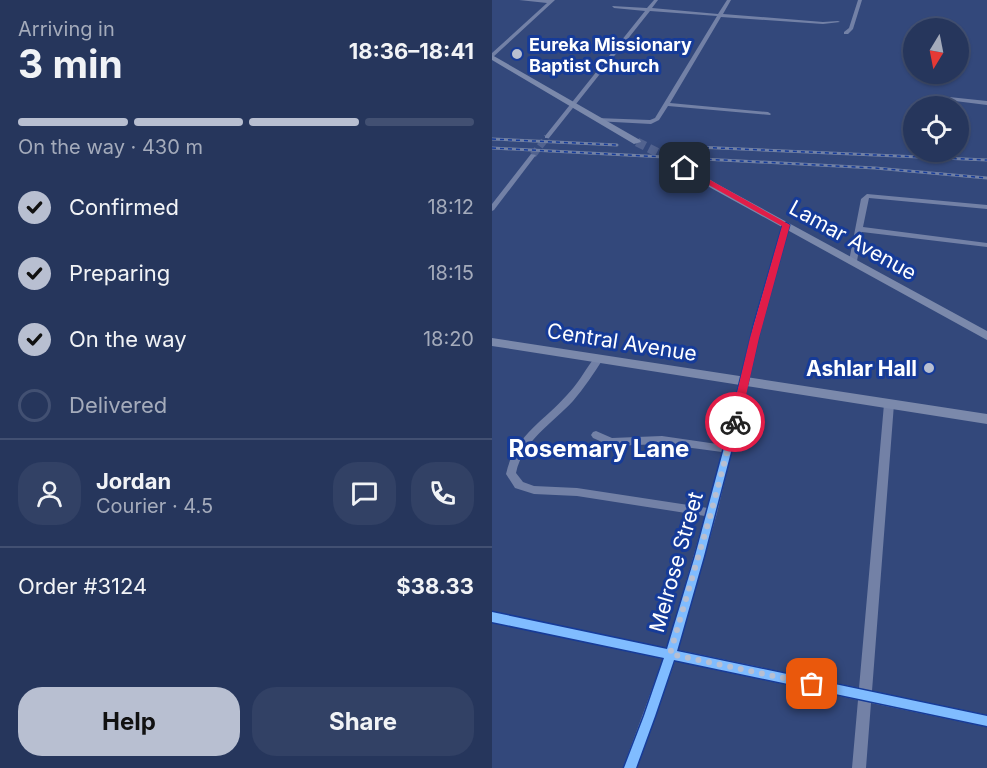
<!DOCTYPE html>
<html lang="en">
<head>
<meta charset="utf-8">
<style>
  body { margin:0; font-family:Inter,sans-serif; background:#324165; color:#f1f3f6; height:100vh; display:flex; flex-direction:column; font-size:22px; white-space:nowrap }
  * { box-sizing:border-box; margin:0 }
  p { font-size:20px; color:#a4abbb }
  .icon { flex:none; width:33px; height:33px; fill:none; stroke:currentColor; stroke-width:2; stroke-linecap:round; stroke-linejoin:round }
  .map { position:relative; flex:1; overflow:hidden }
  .panel { display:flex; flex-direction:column; background:#26365c; width:492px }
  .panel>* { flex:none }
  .needle { width:39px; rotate:190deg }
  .fabs { position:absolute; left:411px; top:18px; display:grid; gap:12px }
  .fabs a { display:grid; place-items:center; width:66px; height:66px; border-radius:50%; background:#26365c; box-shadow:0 2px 4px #0004,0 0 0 2px #425072; font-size:30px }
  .pin { position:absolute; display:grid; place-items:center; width:51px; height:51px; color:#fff; margin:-26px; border-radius:12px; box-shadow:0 3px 9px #0006 }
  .courier { position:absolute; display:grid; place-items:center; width:60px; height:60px; margin:-30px; border:4px solid #e11d48; border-radius:50%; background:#fff; color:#222; box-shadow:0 2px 8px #0007 }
  .headline em { font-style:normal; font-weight:700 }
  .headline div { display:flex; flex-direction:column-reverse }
  .headline { display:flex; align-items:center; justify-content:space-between; height:102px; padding:0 18px }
  h1 { font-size:39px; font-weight:700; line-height:45px }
  .bar { display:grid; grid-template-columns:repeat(4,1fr); gap:9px 6px; align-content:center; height:72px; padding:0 18px }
  .bar i { height:8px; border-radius:4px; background:#425072 }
  .bar .active { background:#b8bfd1 }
  .bar p { grid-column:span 4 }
  .line { display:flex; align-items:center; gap:15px; padding:0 18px; border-top:2px solid #425072 }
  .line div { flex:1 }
  .round { display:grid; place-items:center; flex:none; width:63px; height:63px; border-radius:24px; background:#324165 }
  ol { padding:0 18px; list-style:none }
  li { display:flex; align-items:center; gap:18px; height:66px }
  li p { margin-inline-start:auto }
  li .icon { padding:6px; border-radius:50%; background:#b8bfd1; color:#111; stroke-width:4 }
  li:last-child { color:#a4abbb }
  li i { width:33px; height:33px; border:3px solid #425072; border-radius:50% }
  .primary-button { display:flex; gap:12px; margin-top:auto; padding:12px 18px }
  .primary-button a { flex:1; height:69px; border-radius:24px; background:#b8bfd1; color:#111; font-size:24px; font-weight:700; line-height:69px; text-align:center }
  .primary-button a+a { background:#324165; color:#f1f3f6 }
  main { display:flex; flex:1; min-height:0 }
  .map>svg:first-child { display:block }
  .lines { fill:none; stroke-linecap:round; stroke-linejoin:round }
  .minor-tunnel { stroke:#52638f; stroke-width:7; stroke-dasharray:7 4; stroke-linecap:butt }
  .major-tunnel { stroke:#52638f; stroke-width:9; stroke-dasharray:9 4.5; stroke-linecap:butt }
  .minor { fill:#7381a6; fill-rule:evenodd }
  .major { fill:#7b89ab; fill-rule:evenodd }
  .rail-casing { stroke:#7281a4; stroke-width:3 }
  .rail { stroke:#163b98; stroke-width:1.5; stroke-dasharray:4; stroke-linecap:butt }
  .cycleway-casing { stroke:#163b98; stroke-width:3 }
  .cycleway { fill:#80bcff; fill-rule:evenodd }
  .route { fill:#e11d48 }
  .done { stroke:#b8bfd1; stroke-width:6; stroke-dasharray:0 10.8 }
  .poi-dot { fill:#b8bfd1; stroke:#163b98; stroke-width:2 }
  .labels { text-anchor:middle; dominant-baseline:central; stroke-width:6; stroke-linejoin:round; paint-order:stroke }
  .far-poi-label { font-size:18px; font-weight:bold; fill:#fff; stroke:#163b98; text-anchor:start }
  .street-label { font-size:21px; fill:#fff; stroke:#163b98 }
  .poi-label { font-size:21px; font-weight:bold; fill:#fff; stroke:#163b98; text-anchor:end }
  .quarter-label { font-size:24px; font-weight:bold; fill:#fff; stroke:#163b98 }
</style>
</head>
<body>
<main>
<section class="panel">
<div class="headline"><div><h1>3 min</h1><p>Arriving in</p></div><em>18:36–18:41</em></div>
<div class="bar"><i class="active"></i><i class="active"></i><i class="active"></i><i></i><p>On the way · 430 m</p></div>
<ol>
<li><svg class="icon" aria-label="check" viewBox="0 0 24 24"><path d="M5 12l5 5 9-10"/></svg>Confirmed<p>18:12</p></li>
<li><svg class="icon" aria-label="check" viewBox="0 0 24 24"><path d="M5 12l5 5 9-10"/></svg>Preparing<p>18:15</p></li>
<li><svg class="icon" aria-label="check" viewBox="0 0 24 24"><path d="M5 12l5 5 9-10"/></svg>On the way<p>18:20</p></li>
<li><i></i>Delivered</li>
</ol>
<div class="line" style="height:108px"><a class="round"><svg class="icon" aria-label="person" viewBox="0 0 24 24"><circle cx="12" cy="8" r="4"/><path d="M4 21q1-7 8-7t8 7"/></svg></a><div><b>Jordan</b><p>Courier · 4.5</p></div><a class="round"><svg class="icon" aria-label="chat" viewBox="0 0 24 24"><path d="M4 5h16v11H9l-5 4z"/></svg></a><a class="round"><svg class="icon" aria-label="phone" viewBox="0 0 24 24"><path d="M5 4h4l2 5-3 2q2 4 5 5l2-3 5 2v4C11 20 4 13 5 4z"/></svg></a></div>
<div class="line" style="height:78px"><div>Order #3124</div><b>$38.33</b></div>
<div class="primary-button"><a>Help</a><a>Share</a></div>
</section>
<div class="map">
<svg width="495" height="768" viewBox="0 0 495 768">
  <rect width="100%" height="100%" fill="#33487b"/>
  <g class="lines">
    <path class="minor-tunnel" d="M41,155L55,137"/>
    <path class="major-tunnel" d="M145,142L178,159"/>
    <path class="minor" d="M27,0H63L0,58V53L55,3Z
      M162,0H166L160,8L226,14L235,0H239L231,14L331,22L346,21L348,22L331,24L229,17L178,103L276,112L279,114L278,115L176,106L167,120L159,124L103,121V119L105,118L158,120L163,118L225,16L158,11L57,138H53V136L153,11L122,8L120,6L155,8Z
      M366,0H370L361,29L356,34H352V32L357,28Z
      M457,97L495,101V105L455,100L454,99Z
      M39,154L44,155L2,210L0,211V204Z
      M375,194L495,205V209L377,198L371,227L495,243V247L370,232L365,261L361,263H358L357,261L369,199Z
      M291,223H297L298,225L270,325L225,513L186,650L367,688L392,404L394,402H400L402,404L380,691L495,715V727L379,703L374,768H360L366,700L183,661L145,768H131L171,659L0,622V612L175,648L213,516L85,496L42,494L23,488L14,474C22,436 51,422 75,395C85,385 92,372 100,361L104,357L107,356L111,359C102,373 92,388 81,401C60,424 31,440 24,473L31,482L42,486L85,488L216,508L230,452L170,444L119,446L101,438L99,435L101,432L104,431L120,438L170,436L232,445L261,325Z"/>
    <path class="major" d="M0,55L148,140L149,142L142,144L0,60Z
      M175,157H181L225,184L495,331V340L219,188L175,161Z
      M0,338L495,414V424L0,346Z"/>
    <g class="rail-casing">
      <path id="rail" d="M0,139L125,145
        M181,146L495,160
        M0,148L383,168L495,178"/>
    </g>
    <use href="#rail" class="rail"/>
    <g class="cycleway-casing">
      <path id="cycleway" d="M294,223L297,225L269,325L240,448L212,556L185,651L495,716V726L182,660L163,716L144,768H132L152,716L172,658L0,622V612L175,649L203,556L232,448L262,325L291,225Z"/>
    </g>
    <use href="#cycleway" class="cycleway"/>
  </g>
  <path class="route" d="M190,167H195L298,225L267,338L248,422L243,425L238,422L258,338L290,226L190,170Z"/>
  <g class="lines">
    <path class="done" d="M243,422L219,513L178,654L320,684"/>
  </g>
  <g class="poi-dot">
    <circle cx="25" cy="54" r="6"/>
    <circle cx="437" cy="368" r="6"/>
  </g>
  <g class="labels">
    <g class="far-poi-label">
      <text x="37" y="44">Eureka Missionary<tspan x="37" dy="21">Baptist Church</tspan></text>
    </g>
    <g class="street-label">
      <text transform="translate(361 240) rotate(29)">Lamar Avenue</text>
      <text transform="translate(130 342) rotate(9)">Central Avenue</text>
      <text transform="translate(184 562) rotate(-74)">Melrose Street</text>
    </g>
    <g class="poi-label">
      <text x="425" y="368">Ashlar Hall</text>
    </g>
    <g class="quarter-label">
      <text x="107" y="448">Rosemary Lane</text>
    </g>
  </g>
</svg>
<div class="fabs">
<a><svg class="needle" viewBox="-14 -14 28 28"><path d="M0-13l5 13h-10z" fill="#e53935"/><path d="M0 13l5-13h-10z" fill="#a4abbb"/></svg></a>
<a><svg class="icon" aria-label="locate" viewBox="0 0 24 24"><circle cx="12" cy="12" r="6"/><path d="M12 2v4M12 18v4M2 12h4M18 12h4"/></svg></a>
</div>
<div class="pin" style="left:320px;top:684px;background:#ea580c"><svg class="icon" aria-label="bag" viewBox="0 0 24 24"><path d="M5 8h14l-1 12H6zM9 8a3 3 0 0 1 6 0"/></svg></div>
<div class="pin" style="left:193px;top:168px;background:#1f2937"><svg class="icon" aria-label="home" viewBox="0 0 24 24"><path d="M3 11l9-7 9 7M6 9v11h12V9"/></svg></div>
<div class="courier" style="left:243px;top:422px"><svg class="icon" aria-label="bike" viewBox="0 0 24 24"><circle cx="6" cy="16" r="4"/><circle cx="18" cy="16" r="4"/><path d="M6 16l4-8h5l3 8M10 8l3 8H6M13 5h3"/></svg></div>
</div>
</main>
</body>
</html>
